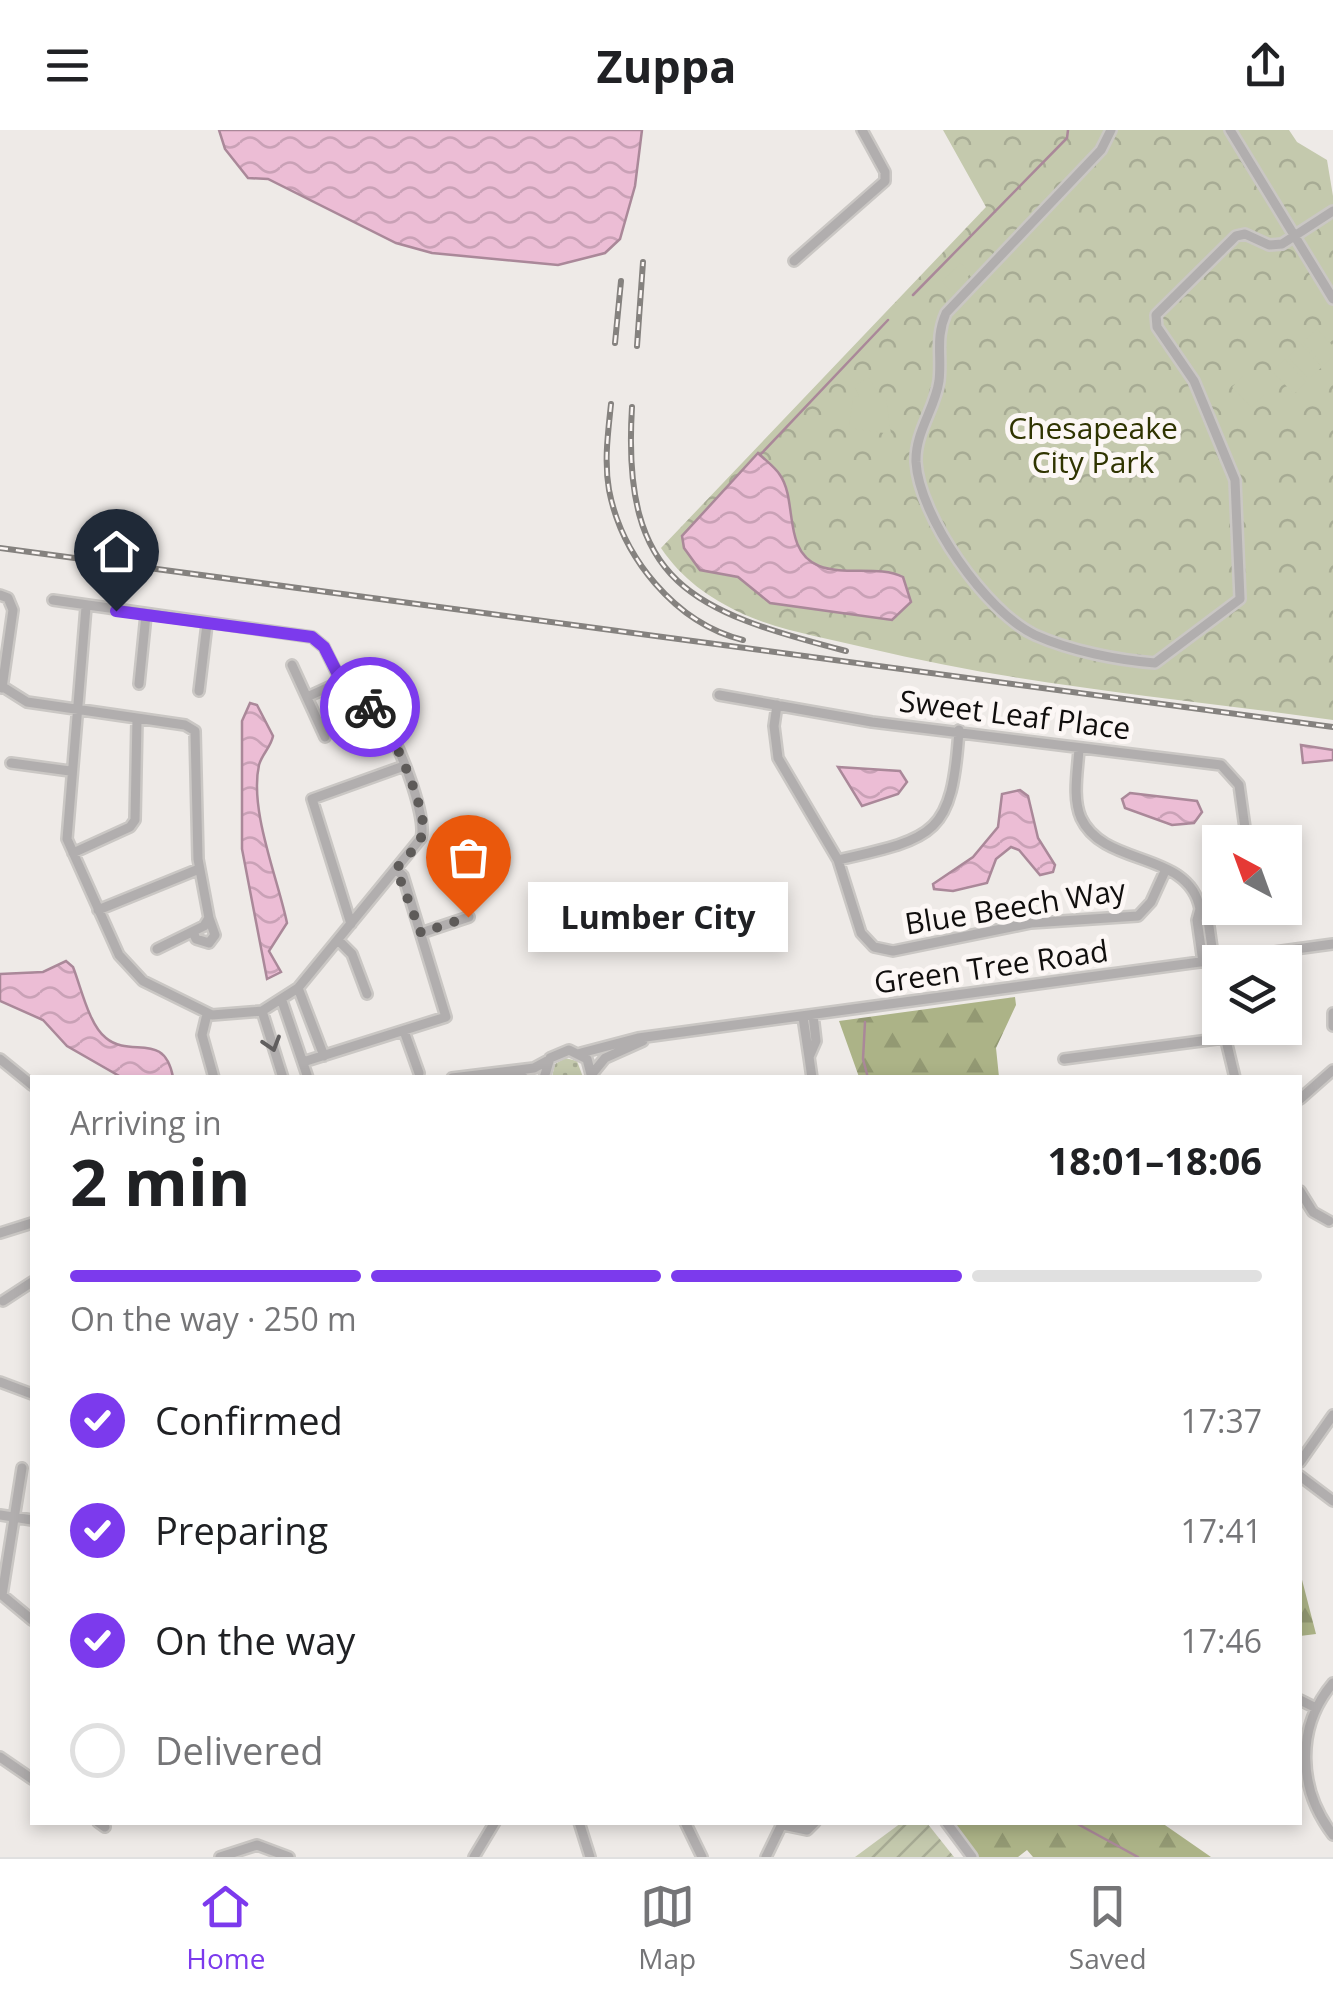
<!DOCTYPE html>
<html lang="en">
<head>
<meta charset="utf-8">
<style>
  body { margin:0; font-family:"Open Sans",sans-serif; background:#f2f2f2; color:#202124; height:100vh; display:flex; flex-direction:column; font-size:38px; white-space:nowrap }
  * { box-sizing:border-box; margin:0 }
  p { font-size:32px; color:#757577 }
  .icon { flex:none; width:55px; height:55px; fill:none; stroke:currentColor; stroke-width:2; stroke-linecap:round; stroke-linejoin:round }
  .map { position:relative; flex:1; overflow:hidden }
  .details { position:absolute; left:30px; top:945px; width:1272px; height:750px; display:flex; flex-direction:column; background:#fff; border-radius:0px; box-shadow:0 5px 15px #0003 }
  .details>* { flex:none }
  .needle { width:65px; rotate:319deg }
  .fabs { position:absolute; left:1202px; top:695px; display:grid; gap:20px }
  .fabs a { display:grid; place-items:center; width:100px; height:100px; border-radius:0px; background:#fff; box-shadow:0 5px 15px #0003; font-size:50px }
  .pin { position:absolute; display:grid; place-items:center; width:85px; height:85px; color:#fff; margin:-102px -42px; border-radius:50% 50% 50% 0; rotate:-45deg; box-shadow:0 0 10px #0007 }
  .pin .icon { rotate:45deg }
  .courier { position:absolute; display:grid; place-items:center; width:100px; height:100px; margin:-50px; border:8px solid #7c3aed; border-radius:50%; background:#fff; color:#222; box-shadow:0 2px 12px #0007 }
  .bubble { position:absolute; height:70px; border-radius:0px; background:#fff; box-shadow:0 5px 15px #0003; font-size:32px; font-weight:700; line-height:70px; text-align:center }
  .overview em { font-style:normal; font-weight:700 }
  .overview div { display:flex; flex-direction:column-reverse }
  .overview { display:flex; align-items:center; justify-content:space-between; height:170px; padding:0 40px }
  h1 { font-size:65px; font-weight:700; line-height:75px }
  .bar { display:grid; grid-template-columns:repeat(4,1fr); gap:15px 10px; align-content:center; height:120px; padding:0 40px }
  .bar i { height:12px; border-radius:8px; background:#e0e0e0 }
  .bar .current { background:#7c3aed }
  .bar p { grid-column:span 4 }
  ol { padding:0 40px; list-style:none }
  li { display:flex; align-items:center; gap:30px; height:110px }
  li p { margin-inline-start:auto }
  li .icon { padding:10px; border-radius:50%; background:#7c3aed; color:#fff; stroke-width:4 }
  li:last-child { color:#757577 }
  li i { width:55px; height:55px; border:5px solid #e0e0e0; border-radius:50% }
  header { display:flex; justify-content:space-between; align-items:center; height:130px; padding:0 40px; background:#fff; font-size:45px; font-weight:700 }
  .tab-bar { display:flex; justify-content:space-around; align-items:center; height:140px; border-top:2px solid #e0e0e0; background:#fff; font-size:28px; color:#757577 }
  .tab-bar a { display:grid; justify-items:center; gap:5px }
  .tab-bar .current { color:#7c3aed }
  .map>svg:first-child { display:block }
  .grass { fill:url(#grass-dots) }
  .forest { fill:url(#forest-firs) }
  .park { fill:url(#park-crowns) }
  .garden { fill:url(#garden-furrows) }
  .pitch { fill:#c4c9ad }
  .water { fill:url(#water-waves); stroke:#a89; stroke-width:2.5 }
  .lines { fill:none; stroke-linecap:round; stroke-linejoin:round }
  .stream { stroke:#a89; stroke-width:2.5 }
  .minor-casing { stroke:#cac7c4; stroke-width:14 }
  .minor { stroke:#b1aeae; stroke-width:9 }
  .rail-casing { stroke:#85827f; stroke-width:6 }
  .rail { stroke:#fcf7f5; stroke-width:2.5; stroke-dasharray:8; stroke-linecap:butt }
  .oneway { stroke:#605e5e }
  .done { stroke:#5e5b59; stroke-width:10; stroke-dasharray:0 18 }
  .route { stroke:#7c3aed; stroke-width:12 }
  .labels { text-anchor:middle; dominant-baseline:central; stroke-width:10; stroke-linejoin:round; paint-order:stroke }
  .park-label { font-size:30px; fill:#2f3400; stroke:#fcf7f5 }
  .street-label { font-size:30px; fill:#100e0d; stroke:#fcf7f5 }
</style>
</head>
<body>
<header><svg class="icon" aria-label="menu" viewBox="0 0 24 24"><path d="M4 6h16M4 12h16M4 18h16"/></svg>Zuppa<svg class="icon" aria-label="share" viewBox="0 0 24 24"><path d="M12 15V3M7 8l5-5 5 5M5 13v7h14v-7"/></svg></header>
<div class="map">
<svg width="1333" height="1727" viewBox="0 0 1333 1727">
  <defs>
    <pattern id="grass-dots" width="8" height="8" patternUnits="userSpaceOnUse" patternTransform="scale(2.5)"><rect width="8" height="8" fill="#c4c9ad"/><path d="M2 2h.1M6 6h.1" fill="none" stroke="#a7ab94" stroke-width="1.8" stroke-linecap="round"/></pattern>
    <pattern id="forest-firs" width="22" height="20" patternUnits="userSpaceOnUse" patternTransform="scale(2.5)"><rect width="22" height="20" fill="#acb387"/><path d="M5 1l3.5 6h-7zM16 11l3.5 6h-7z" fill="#939973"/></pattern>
    <pattern id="park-crowns" width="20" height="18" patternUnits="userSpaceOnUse" patternTransform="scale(2.5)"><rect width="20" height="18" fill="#c4c9ad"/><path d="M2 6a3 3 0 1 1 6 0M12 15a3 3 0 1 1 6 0" fill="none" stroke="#a7ab94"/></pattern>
    <pattern id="garden-furrows" width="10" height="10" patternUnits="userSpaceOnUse" patternTransform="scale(2.5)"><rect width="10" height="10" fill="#c4c9ad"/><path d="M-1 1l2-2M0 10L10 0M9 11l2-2" fill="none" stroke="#a7ab94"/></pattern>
    <pattern id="water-waves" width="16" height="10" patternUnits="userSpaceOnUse" patternTransform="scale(2.5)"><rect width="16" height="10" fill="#ecbdd5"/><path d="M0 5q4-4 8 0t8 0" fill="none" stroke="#c9a1b6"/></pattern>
  </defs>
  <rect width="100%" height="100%" fill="#eeeae7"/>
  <path class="grass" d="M565,928L577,931L583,947H552L555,934Z"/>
  <path class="forest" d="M1015,867L1016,875L996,918L999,947H859L839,891Z
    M1300,1442L1316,1504L1300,1506Z
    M952,1693H1162L1211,1727H1033L1027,1720L1018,1727H978Z"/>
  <path class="park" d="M943,0H1289L1297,12L1327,30L1333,66V590C1178,568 1019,555 867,518C826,508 781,501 743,484C709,468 682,449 661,418L986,77Z"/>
  <path class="garden" d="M901,1693H927L954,1727H855Z"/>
  <path class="pitch" d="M960,133L971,143L953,163L942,152Z
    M1317,199L1333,216V226L1324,235L1303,212Z
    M1301,214L1322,237L1309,249L1288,227Z
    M1285,229L1306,252L1294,264L1272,241Z
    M1244,245L1264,265L1251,277L1232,257Z
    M868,247L879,265L886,268L891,304L849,298L853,267L859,266L854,256Z"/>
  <path class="water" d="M219,0H642L635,56L620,109L605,123L558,135L432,123L396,113L268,49L248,48L225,19Z
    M758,323C765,330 775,337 780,345C798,371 782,421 819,436C845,446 879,435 903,447L911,472L892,490L770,473L738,447L700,440L684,418L682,406Z
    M250,573L257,575L273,606C271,617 262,624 259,635C249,680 278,749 287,793L269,821L281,842L267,849L242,719V591Z
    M1301,615L1333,620V630L1303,633Z
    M838,637L900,641L907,652L898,664L862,676Z
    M1020,660L1028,666L1038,708L1055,735L1053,742L1040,745L1019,720L1011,717L996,729L987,753L953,761L934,759L933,754L973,727L998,697L1002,664Z
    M1130,663L1197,671L1202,682L1194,693L1172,695L1125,678L1122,669Z
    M66,831L73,837C81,857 89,895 106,908C131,929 164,900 173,947H121L67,916L43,890L0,871V844L43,842Z"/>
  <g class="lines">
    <path class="stream" d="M913,165L1067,8L1068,0
      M760,325L888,190
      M865,892L863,929L868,948
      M1074,1692L1138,1727"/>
    <g class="minor-casing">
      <path id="minor" d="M1111,0L1101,20L946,183C935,208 942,226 939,251C935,279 915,302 916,332C919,386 986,482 1035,505C1071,521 1117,530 1155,533L1240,469L1235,350L1194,251L1157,197L1156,185L1236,106L1245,104L1269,115L1282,114L1333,81
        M1230,0L1333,169
        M794,131L885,51V42L862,0
        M0,465L8,468L13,480L2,558
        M53,470L312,507L324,517L351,572C361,577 372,575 379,584C395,602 428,686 421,708L298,858L262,881L212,885L143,851L119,825L67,709L86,477
        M292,535L325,607
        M139,554L146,485
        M0,555L27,572L185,595L195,601L198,729L209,788L204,796L157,819
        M199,561L207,494
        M719,565L872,592L1221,635L1239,655L1247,712
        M307,567L340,552
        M777,575L774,596L778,628L838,730L861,803L874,817L893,821L1031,793L1138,786L1151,772L1166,739
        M1079,618C1078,640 1072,667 1081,688C1104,738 1189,720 1200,779L1220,777
        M11,633L70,641
        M73,723L130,697L135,690L137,589
        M838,730C936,708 952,705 959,600
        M98,780L199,739
        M351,794L312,669L404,636
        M193,802L196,809L209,813L215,805L209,788
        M421,803L469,787
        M338,810L352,824L367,864
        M1203,832L1197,790L1200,779L1208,790L1220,873
        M298,858L324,926
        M282,871L308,948
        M262,881L283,948
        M1333,883V896
        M207,884L202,905L214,948
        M803,887L809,927L816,911L813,885
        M1223,898L1235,948
        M404,901L419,943
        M581,923L638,908L1333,814
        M809,927L812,948
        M0,929L32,955
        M1064,929L1224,908
        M303,932L446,887L403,746L396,739
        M592,944L605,928L643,911
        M452,948L534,938L547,931
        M504,948H524
        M544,948L550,928L569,920L587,929L592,948
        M1300,969L1333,940
        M1300,1061L1313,1082L1329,1091
        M0,1103L32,1093
        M3,1171L32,1152
        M0,1252L32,1264
        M1300,1332L1333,1285
        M22,1338L2,1465L32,1490
        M1300,1346L1333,1371
        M0,1385L32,1390
        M1333,1553C1295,1598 1298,1659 1333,1705
        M1300,1570L1316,1578
        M0,1627L32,1649
        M98,1692L105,1697
        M579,1692L590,1727
        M685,1692L702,1727
        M946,1692L972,1727
        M783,1695L807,1700L815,1692
        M220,1727L257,1715L289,1727
        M474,1727L495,1692
        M766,1727L783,1692"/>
    </g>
    <use href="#minor" class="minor"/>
    <g class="rail-casing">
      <path id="rail" d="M615,213L621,151
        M637,216L643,132
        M611,274C608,303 604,331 609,360C622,427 675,493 743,510
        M632,277C621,455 693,481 846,521
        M0,418L1333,597"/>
    </g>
    <use href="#rail" class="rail"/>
  </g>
  <defs><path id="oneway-chevron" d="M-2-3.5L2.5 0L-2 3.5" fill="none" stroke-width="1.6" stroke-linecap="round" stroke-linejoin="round" transform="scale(2.5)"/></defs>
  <use class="oneway" href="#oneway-chevron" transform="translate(272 914) rotate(73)"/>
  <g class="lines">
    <path class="done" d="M370,577C388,588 426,678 423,700C422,714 405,728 396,739L421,803L468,787"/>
    <path class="route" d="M116,481L312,507L324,517L352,572L370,577"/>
  </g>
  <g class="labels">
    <g class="park-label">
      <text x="1093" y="297">Chesapeake<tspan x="1093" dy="34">City Park</tspan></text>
    </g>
    <g class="street-label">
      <text transform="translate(1015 584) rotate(7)">Sweet Leaf Place</text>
      <text transform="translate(1015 776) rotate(-9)">Blue Beech Way</text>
      <text transform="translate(991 836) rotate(-8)">Green Tree Road</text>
    </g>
  </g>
</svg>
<div class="fabs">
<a><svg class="needle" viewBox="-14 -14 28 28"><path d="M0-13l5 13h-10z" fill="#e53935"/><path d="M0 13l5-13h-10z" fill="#757577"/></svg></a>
<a><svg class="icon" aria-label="layers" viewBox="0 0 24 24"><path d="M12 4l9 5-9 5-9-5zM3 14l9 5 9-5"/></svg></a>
</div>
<div class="pin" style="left:468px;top:787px;background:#ea580c"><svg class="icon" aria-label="bag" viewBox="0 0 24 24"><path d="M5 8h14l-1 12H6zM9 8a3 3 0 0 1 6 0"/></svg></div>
<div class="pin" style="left:116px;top:481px;background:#1f2937"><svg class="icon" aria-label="home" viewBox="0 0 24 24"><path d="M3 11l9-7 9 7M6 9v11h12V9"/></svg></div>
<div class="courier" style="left:370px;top:577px"><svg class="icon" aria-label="bike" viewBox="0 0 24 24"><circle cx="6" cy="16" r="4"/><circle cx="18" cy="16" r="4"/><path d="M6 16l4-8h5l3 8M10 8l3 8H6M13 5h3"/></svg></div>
<div class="bubble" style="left:528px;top:752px;width:260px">Lumber City</div>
<section class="details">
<div class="overview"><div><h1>2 min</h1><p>Arriving in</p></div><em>18:01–18:06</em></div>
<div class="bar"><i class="current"></i><i class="current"></i><i class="current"></i><i></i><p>On the way · 250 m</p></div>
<ol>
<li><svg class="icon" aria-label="check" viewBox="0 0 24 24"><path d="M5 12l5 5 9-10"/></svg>Confirmed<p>17:37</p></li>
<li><svg class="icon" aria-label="check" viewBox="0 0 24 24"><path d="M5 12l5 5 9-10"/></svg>Preparing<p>17:41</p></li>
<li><svg class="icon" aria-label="check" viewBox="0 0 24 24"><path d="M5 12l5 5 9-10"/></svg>On the way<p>17:46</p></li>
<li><i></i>Delivered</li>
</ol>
</section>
</div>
<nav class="tab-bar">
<a class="current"><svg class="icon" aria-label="home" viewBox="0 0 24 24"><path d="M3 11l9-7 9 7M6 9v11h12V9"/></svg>Home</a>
<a><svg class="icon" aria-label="map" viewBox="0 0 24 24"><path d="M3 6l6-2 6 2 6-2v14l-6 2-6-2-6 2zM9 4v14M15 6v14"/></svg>Map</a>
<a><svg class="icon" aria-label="saved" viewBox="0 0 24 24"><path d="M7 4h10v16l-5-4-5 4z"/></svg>Saved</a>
</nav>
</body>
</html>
